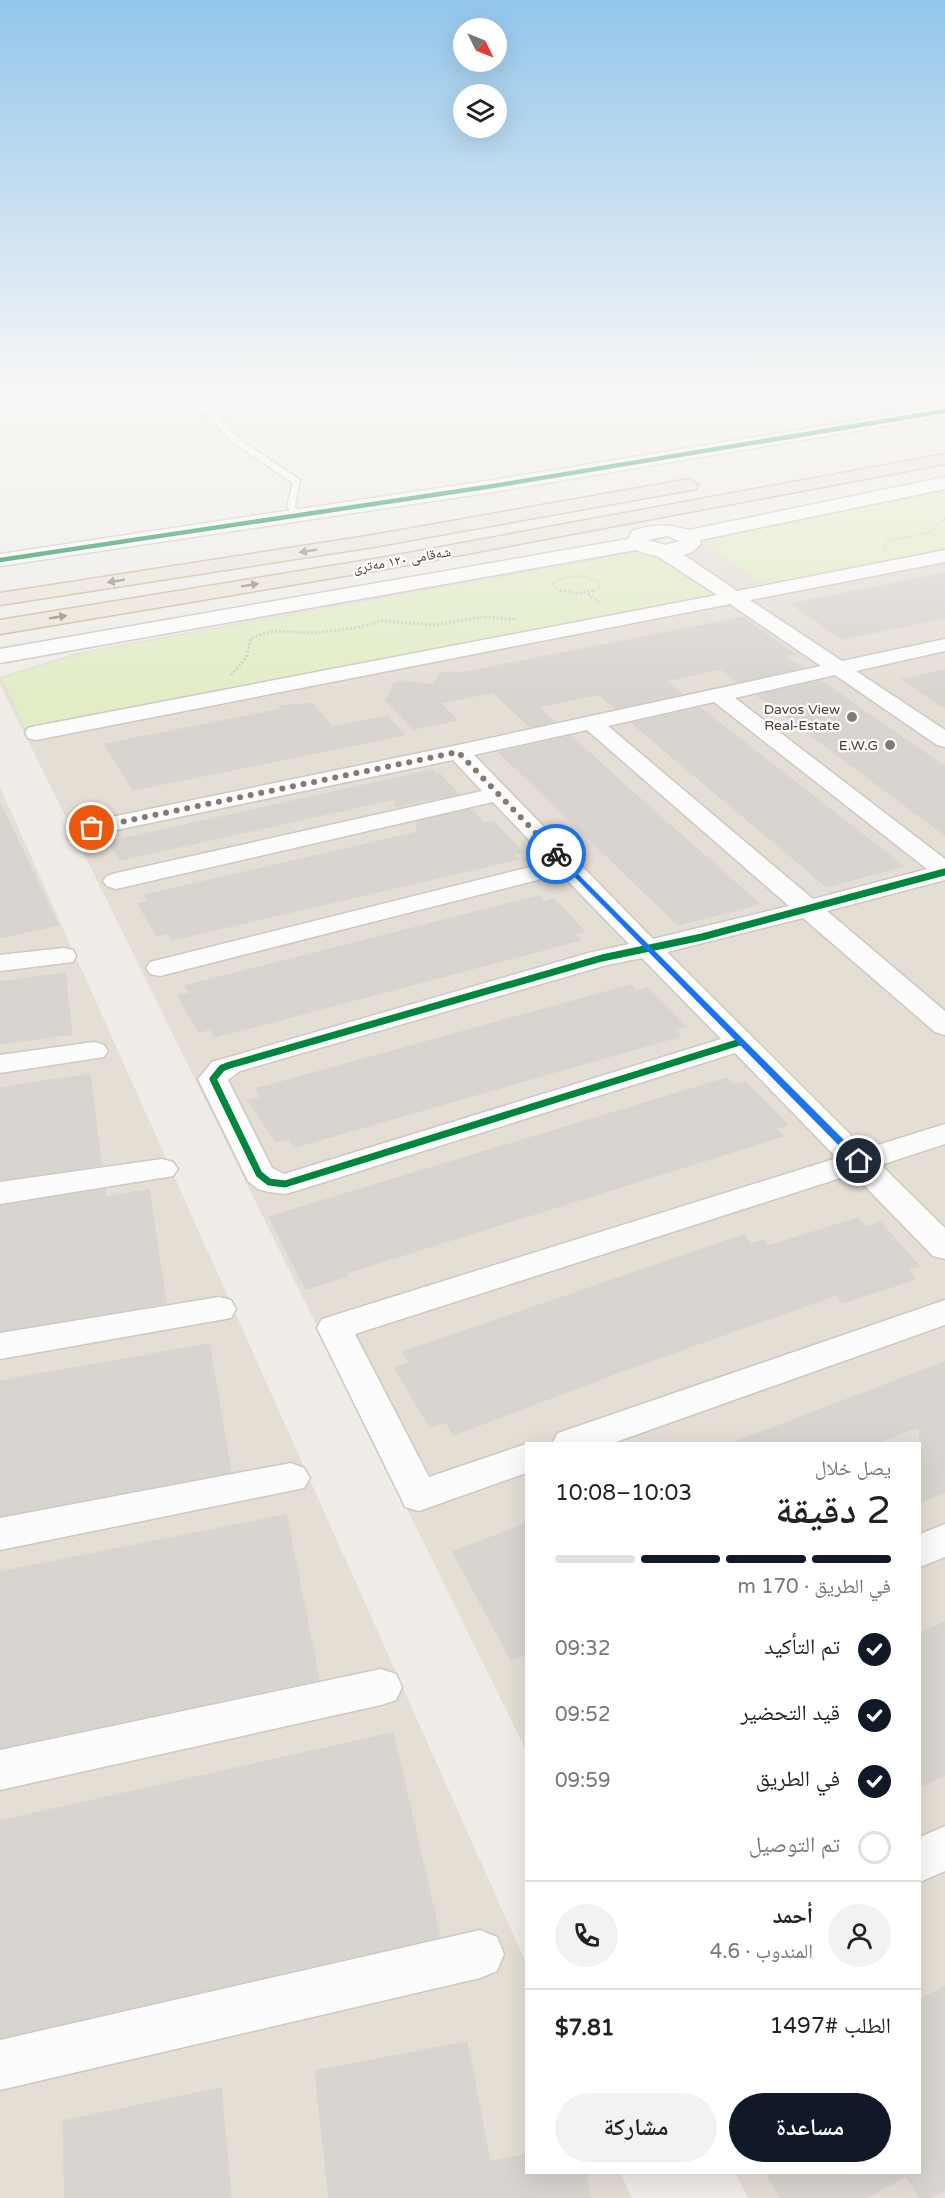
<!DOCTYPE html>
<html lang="ar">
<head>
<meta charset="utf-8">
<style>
  body { margin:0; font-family:"Varela Round","Noto Naskh Arabic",sans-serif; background:#f2f2f2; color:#222; direction:rtl; height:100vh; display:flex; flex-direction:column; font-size:22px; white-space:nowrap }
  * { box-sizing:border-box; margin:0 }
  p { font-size:20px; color:#767676 }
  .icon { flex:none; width:33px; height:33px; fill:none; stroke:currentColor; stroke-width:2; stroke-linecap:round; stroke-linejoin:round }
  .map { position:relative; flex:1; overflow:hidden; direction:ltr }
  .drawer { position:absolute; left:525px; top:1442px; width:396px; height:732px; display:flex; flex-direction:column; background:#fff; border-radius:0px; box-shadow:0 6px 24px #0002; direction:rtl }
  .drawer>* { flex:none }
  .needle { width:39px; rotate:133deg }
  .buttons { position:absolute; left:453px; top:18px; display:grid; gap:12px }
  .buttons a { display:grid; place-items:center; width:54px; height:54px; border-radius:50%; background:#fff; box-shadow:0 6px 24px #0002; font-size:30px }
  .pin { position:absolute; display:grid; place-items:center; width:51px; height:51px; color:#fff; margin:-26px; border:3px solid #fff; border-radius:50%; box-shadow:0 2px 6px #0007 }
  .courier { position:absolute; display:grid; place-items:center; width:60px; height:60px; margin:-30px; border:4px solid #1a73e8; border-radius:50%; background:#fff; color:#222; box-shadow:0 2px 8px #0007 }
  .overview em { font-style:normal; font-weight:600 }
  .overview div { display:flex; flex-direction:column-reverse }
  .overview { display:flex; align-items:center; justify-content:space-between; height:102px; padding:0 30px }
  h1 { font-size:39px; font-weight:600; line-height:45px }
  .bar { display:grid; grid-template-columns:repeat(4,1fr); gap:9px 6px; align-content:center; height:72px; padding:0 30px }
  .bar i { height:8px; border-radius:4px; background:#e0e0e0 }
  .bar .active { background:#111827 }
  .bar p { grid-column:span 4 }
  .line { display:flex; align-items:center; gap:15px; padding:0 30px; border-top:2px solid #e0e0e0 }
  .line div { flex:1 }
  .round { display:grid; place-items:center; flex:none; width:63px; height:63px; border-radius:32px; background:#f2f2f2 }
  ol { padding:0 30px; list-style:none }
  li { display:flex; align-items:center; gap:18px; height:66px }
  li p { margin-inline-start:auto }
  li .icon { padding:6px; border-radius:50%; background:#111827; color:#fff; stroke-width:4 }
  li:last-child { color:#767676 }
  li i { width:33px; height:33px; border:3px solid #e0e0e0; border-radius:50% }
  .primary-button { display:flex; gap:12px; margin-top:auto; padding:12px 30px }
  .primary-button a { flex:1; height:69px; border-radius:36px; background:#111827; color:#fff; font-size:24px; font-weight:600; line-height:69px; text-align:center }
  .primary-button a+a { background:#f2f2f2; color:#222 }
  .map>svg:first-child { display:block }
  .residential { fill:#e5ded5 }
  .green { fill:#e2edc6 }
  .building { fill:#d8d4cf; stroke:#d9d4ce; stroke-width:1.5 }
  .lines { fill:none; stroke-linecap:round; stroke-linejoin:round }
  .service-casing { stroke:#ccc8c3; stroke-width:3 }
  .minor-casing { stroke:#ccc8c3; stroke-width:3 }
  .tertiary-casing { stroke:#ccc8c3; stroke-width:3 }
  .motorway-casing { stroke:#cbb7a1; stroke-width:3 }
  .path-far1 { stroke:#d1cdc9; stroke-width:2; stroke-dasharray:1.5 1.5; stroke-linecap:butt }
  .path { stroke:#d1cdc9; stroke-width:3; stroke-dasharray:2 2; stroke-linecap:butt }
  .service { fill:#fdfcfc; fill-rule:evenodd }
  .minor { fill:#fdfcfc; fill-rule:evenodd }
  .tertiary { fill:#fdfcfc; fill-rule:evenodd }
  .motorway { fill:#ece4d9; fill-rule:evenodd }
  .cycleway-far1-casing { stroke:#fff; stroke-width:7 }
  .cycleway-casing { stroke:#fff; stroke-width:10 }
  .cycleway-far1 { stroke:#00873e; stroke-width:4.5 }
  .cycleway { stroke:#00873e; stroke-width:7 }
  .oneway { fill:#92897e }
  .route { fill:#1a73e8 }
  .done { stroke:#837b73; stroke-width:6; stroke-dasharray:0 10.8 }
  .poi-dot { fill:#837b73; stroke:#fff; stroke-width:2 }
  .labels { text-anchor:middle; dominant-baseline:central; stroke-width:4.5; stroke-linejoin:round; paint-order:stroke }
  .far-street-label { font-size:14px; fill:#483e34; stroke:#fff }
  .far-poi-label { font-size:14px; fill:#483e34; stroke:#fff; text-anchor:end }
</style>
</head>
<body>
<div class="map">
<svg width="945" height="2198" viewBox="0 0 945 2198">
  <rect width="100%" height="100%" fill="#f0ede8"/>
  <path class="residential" d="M945,487V2198H748L735,2172H920V1443H526V1750L0,684V677L76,653L613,554Z
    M0,787L526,1963V2172H620L632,2198H0Z"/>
  <path class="green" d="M945,491V551L766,586L707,545L712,538Z
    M640,552L659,556L717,595L25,728L2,678L89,652Z"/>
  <path class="building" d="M945,573V618L843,639L791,604Z
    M740,618H744L794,654L785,656L802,668L738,682L721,669L665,681L682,694L615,708L599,694L538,707L555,722L530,727L493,692L440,703L457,720L413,729L386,700L394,684L401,681L435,685L438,674L446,672L461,673Z
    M945,670V708L902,679L931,673Z
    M821,681L945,767V835L757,695Z
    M308,704H313L332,727L387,716L404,735L133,790L105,744L283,709L280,706Z
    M700,708L875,844L903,866L827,887L632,723Z
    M571,736L618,779L759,904L678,925L499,752Z
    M432,770L436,774L439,773L458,794L395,806L394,799L120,860L109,842Z
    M0,803L35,876L58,925L0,938Z
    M471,809L483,823L493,821L523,852L513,854L518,859L172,940L169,933L157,936L138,904L149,901L145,895L402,836L418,832L416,822Z
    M539,896L544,902L554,899L584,931L574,934L580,940L215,1037L210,1029L199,1032L178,996L190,993L185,986Z
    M65,973L72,1034L0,1044V982Z
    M631,985L637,991L648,988L668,1008L685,1026L674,1029L680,1036L294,1147L289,1139L276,1142L249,1101L261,1097L256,1089Z
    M90,1074L101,1165L0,1180V1088Z
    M727,1078L734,1085L745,1082L768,1104L787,1125L776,1128L783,1136L346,1273L347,1276L306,1289L269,1217Z
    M105,1189V1197L149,1190L166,1303L0,1331V1206Z
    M858,1218L866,1227L880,1222L919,1266L907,1269L915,1279L842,1303L836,1295L619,1372L453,1435L446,1422L430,1427L395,1368L410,1363L403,1352L744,1235L751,1244L764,1240L769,1246Z
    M209,1344L231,1472L0,1516V1381Z
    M945,1362V1492L920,1502V1426L875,1443H739L738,1441Z
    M286,1515L319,1680L0,1748V1572Z
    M526,1524V1654L511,1660L453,1552Z
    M945,1622V1775L920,1787V1633Z
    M393,1733L440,1937L0,2038V1821Z
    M945,1986V2189L930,2198H920L906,2176L865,2198H780L766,2172H920V2000Z
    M467,2042L490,2162L526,2155V2172H585L591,2198H329L315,2071Z
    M221,2088L231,2198H65L63,2121Z"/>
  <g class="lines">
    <g class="service-casing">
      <path id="service" d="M181,395H187L215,413L238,438L300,480L295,506L302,516L301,518H295L287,506L293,483L232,442L209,417L181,399Z"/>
    </g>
    <g class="minor-casing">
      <path id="minor" d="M657,544L687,557L737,591L945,550V562L750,600L842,661L945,639V651L856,671L945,730V747L937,745L835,675L735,698L945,859V880L827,911L945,1011V1035L935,1032L803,918L667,952L865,1149L945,1124V1144L881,1165L945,1228V1259L933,1256L853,1174L355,1334L429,1477L526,1444V1473L419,1511L405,1507L400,1496L317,1328L322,1319L837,1158L735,1053L296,1191L285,1194L269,1192L258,1189L248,1181L198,1079L212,1062L592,952L629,944L561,874L160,976L150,974L146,968L150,962L550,862L493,802L116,889L107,886L103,881L107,876L116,873L482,791L453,760L92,835L83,833L80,828L83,823L92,821L458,745L821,666L730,604L36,740L28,738L25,733L28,728L36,726L717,595L648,550ZM714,702L927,869L813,899L608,726ZM587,730L789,906L653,939L474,755ZM642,958L721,1039L284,1174L272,1168L228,1080L240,1071L607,965Z
        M63,948L73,950L76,956L73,962L0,971V955Z
        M94,1042L104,1045L108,1051L104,1057L0,1073V1055Z
        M162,1159L173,1162L178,1169L173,1176L0,1204V1182Z
        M219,1297L231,1300L236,1309L231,1318L0,1359V1333Z
        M945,1300V1325L613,1443H552L558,1433Z
        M291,1463L304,1468L310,1478L304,1488L0,1550V1518Z
        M945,1524V1557L920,1567V1534Z
        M381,1669L396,1674L402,1687L396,1700L381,1705L0,1790V1750Z
        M945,1826V1871L920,1882V1837Z
        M480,1930L497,1937L504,1954L497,1971L480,1978L0,2090V2040Z"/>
    </g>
    <g class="tertiary-casing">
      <path id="tertiary" d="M945,406V416L493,492L0,566V554L493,480Z
        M945,477V489L700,540L701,543C688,563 654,558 636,550L0,663V649L628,539L632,531C653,524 668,524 689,530ZM667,536L680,541L665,545L648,540Z"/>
    </g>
    <g class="motorway-casing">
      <path id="motorway" d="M945,454V464L386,569L0,634V620L386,557Z
        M689,479L698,485L696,489L373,547L0,605V593L373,535Z"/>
    </g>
    <path class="path-far1" d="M884,550L888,541L930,532L945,518
      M564,592L555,588L553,583C568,575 582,574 598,581L600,587L591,592"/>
    <path class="path" d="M560,590L578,594L595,590
      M588,594L601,604
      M231,675L246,658L251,638L273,631L314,633L355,628L382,621L436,625L481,617L517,619"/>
    <use href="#service" class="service"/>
    <use href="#minor" class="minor"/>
    <use href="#tertiary" class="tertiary"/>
    <use href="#motorway" class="motorway"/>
    <g class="cycleway-far1-casing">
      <path id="cycleway-far1" d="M0,560L493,486L945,411"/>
    </g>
    <g class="cycleway-casing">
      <path id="cycleway" d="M740,1042L285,1184L269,1182L259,1174L213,1079L222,1068L230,1065L602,958L702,937L945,872"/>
    </g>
    <use href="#cycleway-far1" class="cycleway-far1"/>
    <use href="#cycleway" class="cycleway"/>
  </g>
  <defs><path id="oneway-solid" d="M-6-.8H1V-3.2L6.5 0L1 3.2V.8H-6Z" transform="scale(1.5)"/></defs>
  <g class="oneway">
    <use href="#oneway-solid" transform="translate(308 551) rotate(171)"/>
    <use href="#oneway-solid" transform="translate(116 581) rotate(171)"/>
    <use href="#oneway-solid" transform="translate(250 585) rotate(-9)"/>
    <use href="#oneway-solid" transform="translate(58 617) rotate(-9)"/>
  </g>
  <linearGradient id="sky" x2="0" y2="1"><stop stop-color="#93c6ec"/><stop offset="0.56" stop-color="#f8f7f5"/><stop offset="1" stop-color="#f8f7f5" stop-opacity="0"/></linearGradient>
  <rect width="945" height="695" fill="url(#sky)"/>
  <path class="route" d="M556,852L863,1159V1163H856L554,856Z"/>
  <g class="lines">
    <path class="done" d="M92,828L458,752L556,854"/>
  </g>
  <g class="poi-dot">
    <circle cx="852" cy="717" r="6"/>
    <circle cx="890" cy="745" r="6"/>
  </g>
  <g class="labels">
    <g class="far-street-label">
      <text transform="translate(402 560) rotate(-10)">شەقامی ١٢٠ مەتری</text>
    </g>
    <g class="far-poi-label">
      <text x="840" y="709">Davos View<tspan x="840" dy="16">Real-Estate</tspan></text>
      <text x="878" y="745">E.W.G</text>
    </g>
  </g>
</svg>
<div class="buttons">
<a><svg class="needle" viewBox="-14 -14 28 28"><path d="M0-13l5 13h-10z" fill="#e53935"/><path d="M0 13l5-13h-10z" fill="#767676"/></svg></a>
<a><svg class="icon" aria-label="layers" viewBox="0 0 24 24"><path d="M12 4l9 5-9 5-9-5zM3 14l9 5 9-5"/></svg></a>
</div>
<div class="pin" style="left:92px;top:828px;background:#ea580c"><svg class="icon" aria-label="bag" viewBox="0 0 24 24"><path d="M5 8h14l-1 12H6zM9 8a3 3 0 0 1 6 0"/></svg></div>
<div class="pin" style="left:859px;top:1161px;background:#1f2937"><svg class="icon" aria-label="home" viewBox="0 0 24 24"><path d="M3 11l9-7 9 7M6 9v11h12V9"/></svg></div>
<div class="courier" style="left:556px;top:854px"><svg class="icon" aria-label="bike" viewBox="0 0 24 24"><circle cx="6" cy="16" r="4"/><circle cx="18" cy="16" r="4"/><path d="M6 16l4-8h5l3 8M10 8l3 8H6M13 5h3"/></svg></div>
<section class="drawer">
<div class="overview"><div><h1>2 دقيقة</h1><p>يصل خلال</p></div><em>10:03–10:08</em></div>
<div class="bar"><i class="active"></i><i class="active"></i><i class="active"></i><i></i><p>في الطريق · 170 m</p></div>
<ol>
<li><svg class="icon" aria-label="check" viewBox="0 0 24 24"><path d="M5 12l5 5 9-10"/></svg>تم التأكيد<p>09:32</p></li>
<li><svg class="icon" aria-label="check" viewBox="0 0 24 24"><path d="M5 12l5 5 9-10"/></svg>قيد التحضير<p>09:52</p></li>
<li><svg class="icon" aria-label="check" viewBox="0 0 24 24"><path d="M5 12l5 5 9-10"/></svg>في الطريق<p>09:59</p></li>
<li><i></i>تم التوصيل</li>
</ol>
<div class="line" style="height:108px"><a class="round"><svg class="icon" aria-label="person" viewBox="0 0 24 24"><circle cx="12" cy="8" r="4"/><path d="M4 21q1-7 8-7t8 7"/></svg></a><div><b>أحمد</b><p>المندوب · 4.6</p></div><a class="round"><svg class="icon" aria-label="phone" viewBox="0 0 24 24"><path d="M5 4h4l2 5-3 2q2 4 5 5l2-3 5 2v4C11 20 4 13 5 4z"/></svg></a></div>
<div class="line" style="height:78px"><div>الطلب #1497</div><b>$7.81</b></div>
<div class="primary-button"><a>مساعدة</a><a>مشاركة</a></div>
</section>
</div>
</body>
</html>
